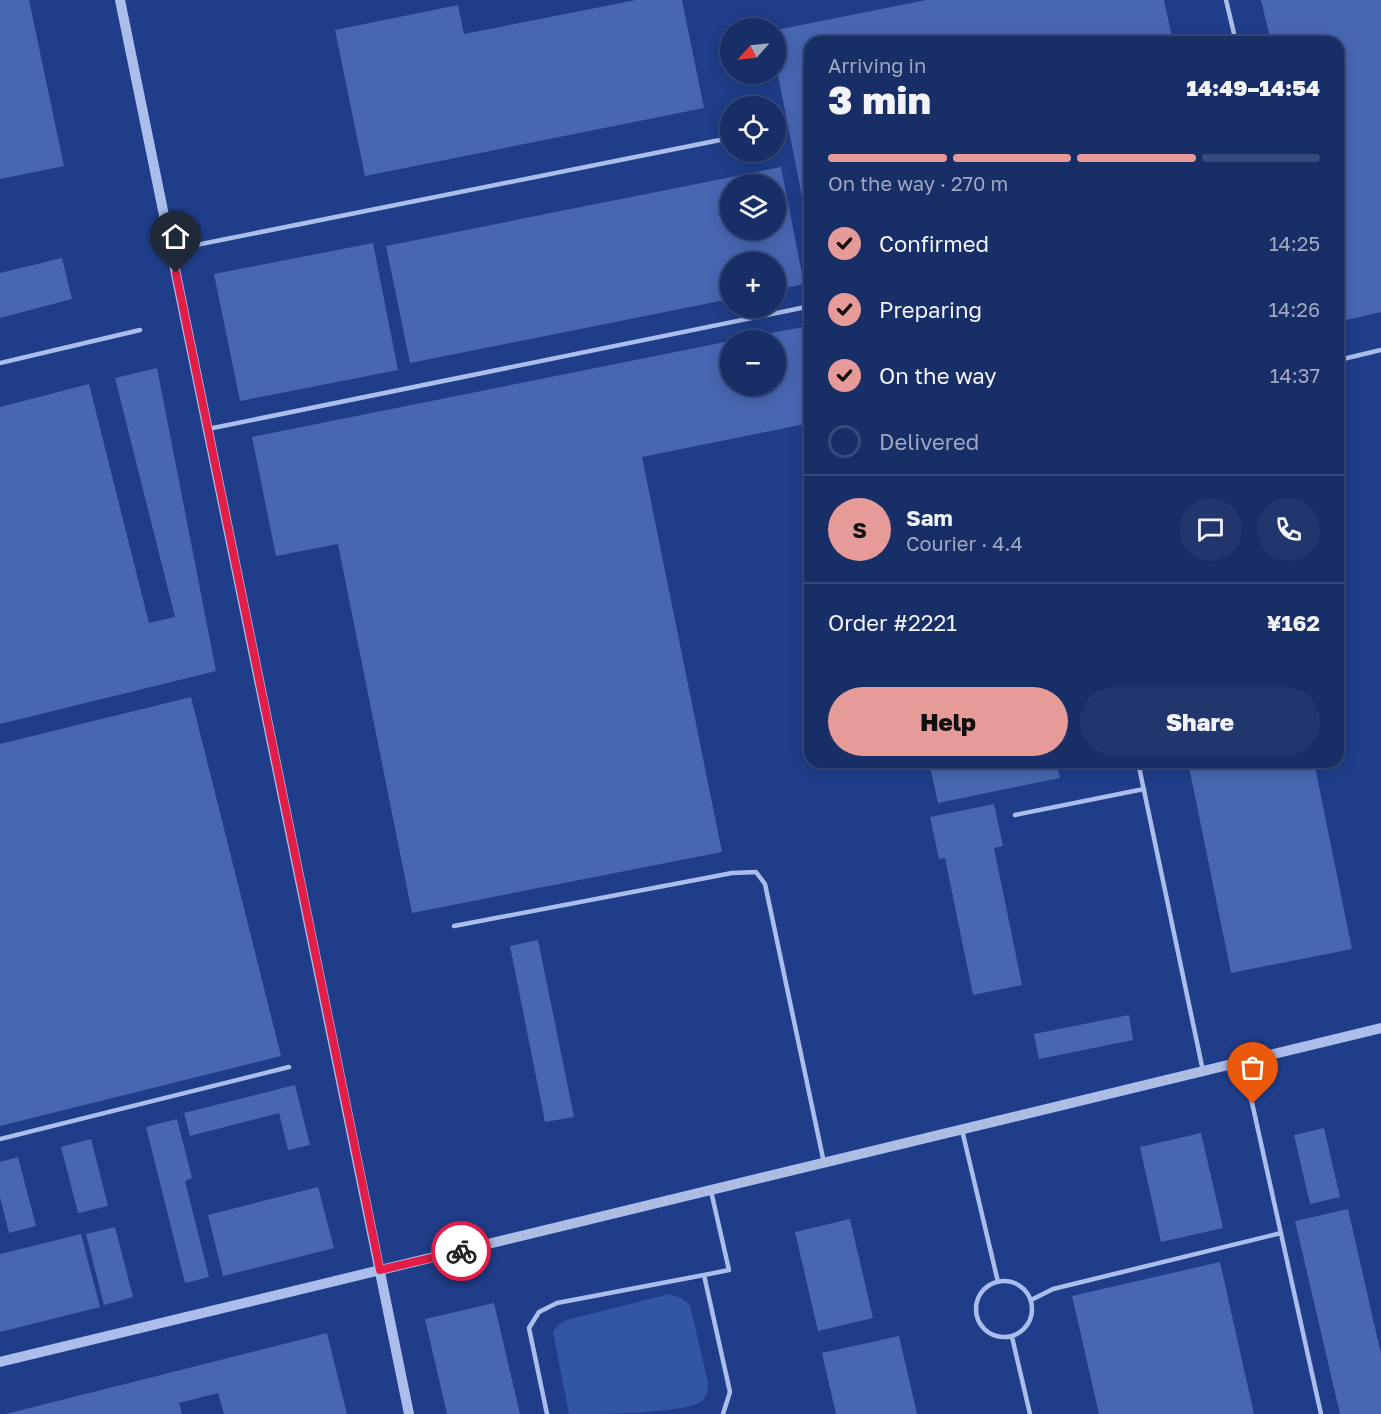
<!DOCTYPE html>
<html lang="en">
<head>
<meta charset="utf-8">
<style>
  body { margin:0; font-family:"Golos Text",sans-serif; background:#20366d; color:#f1f3f6; height:100vh; display:flex; flex-direction:column; font-size:22px; white-space:nowrap }
  * { box-sizing:border-box; margin:0 }
  p { font-size:20px; color:#9ea8c0 }
  .icon { flex:none; width:33px; height:33px; fill:none; stroke:currentColor; stroke-width:2; stroke-linecap:round; stroke-linejoin:round }
  .map { position:relative; flex:1; overflow:hidden }
  .side { position:absolute; left:804px; top:36px; width:540px; height:732px; display:flex; flex-direction:column; background:#172e67; border-radius:18px; box-shadow:0 3px 15px #0003,0 0 0 2px #364a7b }
  .side>* { flex:none }
  .needle { width:39px; rotate:243deg }
  .buttons { position:absolute; left:720px; top:18px; display:grid; gap:12px }
  .buttons a { display:grid; place-items:center; width:66px; height:66px; border-radius:50%; background:#172e67; box-shadow:0 3px 15px #0003,0 0 0 2px #364a7b; font-size:30px }
  .pin { position:absolute; display:grid; place-items:center; width:51px; height:51px; color:#fff; margin:-62px -26px; border-radius:50% 50% 50% 0; rotate:-45deg; box-shadow:0 0 6px #0007 }
  .pin .icon { rotate:45deg }
  .courier { position:absolute; display:grid; place-items:center; width:60px; height:60px; margin:-30px; border:4px solid #e11d48; border-radius:50%; background:#fff; color:#222; box-shadow:0 2px 8px #0007 }
  .summary em { font-style:normal; font-weight:800 }
  .summary div { display:flex; flex-direction:column-reverse }
  .summary { display:flex; align-items:center; justify-content:space-between; height:102px; padding:0 24px }
  h1 { font-size:39px; font-weight:800; line-height:45px }
  .bar { display:grid; grid-template-columns:repeat(4,1fr); gap:9px 6px; align-content:center; height:72px; padding:0 24px }
  .bar i { height:8px; border-radius:4px; background:#364a7b }
  .bar .selected { background:#e69b98 }
  .bar p { grid-column:span 4 }
  .line { display:flex; align-items:center; gap:15px; padding:0 24px; border-top:2px solid #364a7b }
  .line div { flex:1 }
  .round { display:grid; place-items:center; flex:none; width:63px; height:63px; border-radius:32px; background:#20366d }
  ol { padding:0 24px; list-style:none }
  li { display:flex; align-items:center; gap:18px; height:66px }
  li p { margin-inline-start:auto }
  li .icon { padding:6px; border-radius:50%; background:#e69b98; color:#111; stroke-width:4 }
  li:last-child { color:#9ea8c0 }
  li i { width:33px; height:33px; border:3px solid #364a7b; border-radius:50% }
  .primary-button { display:flex; gap:12px; margin-top:auto; padding:12px 24px }
  .primary-button a { flex:1; height:69px; border-radius:36px; background:#e69b98; color:#111; font-size:24px; font-weight:800; line-height:69px; text-align:center }
  .primary-button a+a { background:#20366d; color:#f1f3f6 }
  .map>svg:first-child { display:block }
  .green { fill:#3256a6 }
  .building { fill:#4767b2; fill-rule:evenodd }
  .lines { fill:none; stroke-linecap:round; stroke-linejoin:round }
  .service { stroke:#aabdeb; stroke-width:4.5 }
  .tertiary { stroke:#aabdeb; stroke-width:10 }
  .done { stroke:#b1bbd6; stroke-width:6; stroke-dasharray:0 10.8 }
  .route { stroke:#e11d48; stroke-width:8 }
</style>
</head>
<body>
<div class="map">
<svg width="1381" height="1414" viewBox="0 0 1381 1414">
  <rect width="100%" height="100%" fill="#1f3d89"/>
  <path class="green" d="M669,1294L681,1298L690,1305L708,1383C708,1391 707,1398 699,1403C674,1414 601,1414 569,1414L553,1332L558,1325L567,1320Z"/>
  <path class="building" d="M0,0H29L64,166L0,179Z
    M636,0H682L704,108L365,176L335,30L458,5L464,34Z
    M926,0H1164L1173,42H810L809,232L776,65V30Z
    M1261,0H1381V312L1338,322V42H1271Z
    M781,167L804,284L776,290V262H730V299L410,363L386,246ZM730,184H776V230H730Z
    M373,243L398,370L240,401L214,274Z
    M62,258L72,299L0,318V273Z
    M808,326L810,423L642,457L722,852L412,913L338,544L276,556L252,437L730,341V386H776V340L740,339Z
    M157,368L216,671L0,724V407L89,384L149,623L175,617L115,378Z
    M191,697L281,1056L0,1126V744Z
    M929,762H1056L1060,778L938,803Z
    M1188,762H1314L1352,949L1231,973Z
    M994,804L1003,846L994,848L1022,985L973,995L945,858L939,859L930,817Z
    M538,940L574,1117L545,1122L510,946Z
    M1129,1015L1133,1040L1039,1059L1034,1034Z
    M295,1085L310,1145L288,1150L279,1113L190,1136L184,1113Z
    M177,1119L192,1178L185,1181L209,1277L185,1283L146,1127Z
    M1324,1128L1340,1197L1310,1204L1294,1135Z
    M1201,1133L1223,1228L1161,1242L1140,1147Z
    M91,1139L108,1206L78,1213L61,1147Z
    M18,1157L36,1226L9,1233L0,1197V1162Z
    M318,1187L334,1248L223,1276L208,1215Z
    M1348,1209L1381,1354V1414H1340L1295,1221Z
    M850,1219L873,1318L818,1331L795,1232Z
    M115,1227L133,1297L104,1305L86,1234Z
    M81,1234L100,1307L0,1332V1254Z
    M1220,1262L1254,1414H1099L1072,1296Z
    M494,1303L520,1414H447L425,1319Z
    M327,1333L347,1414H224L218,1393L179,1403L182,1414H6Z
    M899,1336L917,1414H836L822,1353Z"/>
  <g class="lines">
    <path class="service" d="M1226,0L1236,42
      M171,250L730,138
      M1338,356L1343,359L1381,350
      M0,363L140,330
      M208,429L806,307
      M1138,762L1203,1071
      M1015,815L1144,789
      M454,926L732,873L756,872L765,884L824,1163
      M1243,1062L1321,1414
      M962,1130L998,1282
      M0,1139L289,1067
      M711,1191L729,1270L704,1275L730,1392L723,1414
      M976 1309a28 28 0 1 1 56 0a28 28 0 1 1-56 0Z
      M1031,1300L1053,1289L1281,1233
      M1012,1337L1030,1414
      M547,1414L529,1328L539,1312L557,1303L704,1275"/>
    <path class="tertiary" d="M120,0L409,1414
      M0,1362L1381,1028"/>
  </g>
  <g class="lines">
    <path class="done" d="M461,1251L1243,1061L1253,1104"/>
    <path class="route" d="M176,273L380,1270L461,1251"/>
  </g>
</svg>
<div class="buttons">
<a><svg class="needle" viewBox="-14 -14 28 28"><path d="M0-13l5 13h-10z" fill="#e53935"/><path d="M0 13l5-13h-10z" fill="#9ea8c0"/></svg></a>
<a><svg class="icon" aria-label="locate" viewBox="0 0 24 24"><circle cx="12" cy="12" r="6"/><path d="M12 2v4M12 18v4M2 12h4M18 12h4"/></svg></a>
<a><svg class="icon" aria-label="layers" viewBox="0 0 24 24"><path d="M12 4l9 5-9 5-9-5zM3 14l9 5 9-5"/></svg></a>
<a>+</a>
<a>−</a>
</div>
<div class="pin" style="left:1253px;top:1104px;background:#ea580c"><svg class="icon" aria-label="bag" viewBox="0 0 24 24"><path d="M5 8h14l-1 12H6zM9 8a3 3 0 0 1 6 0"/></svg></div>
<div class="pin" style="left:176px;top:273px;background:#1f2937"><svg class="icon" aria-label="home" viewBox="0 0 24 24"><path d="M3 11l9-7 9 7M6 9v11h12V9"/></svg></div>
<div class="courier" style="left:461px;top:1251px"><svg class="icon" aria-label="bike" viewBox="0 0 24 24"><circle cx="6" cy="16" r="4"/><circle cx="18" cy="16" r="4"/><path d="M6 16l4-8h5l3 8M10 8l3 8H6M13 5h3"/></svg></div>
<section class="side">
<div class="summary"><div><h1>3 min</h1><p>Arriving in</p></div><em>14:49–14:54</em></div>
<div class="bar"><i class="selected"></i><i class="selected"></i><i class="selected"></i><i></i><p>On the way · 270 m</p></div>
<ol>
<li><svg class="icon" aria-label="check" viewBox="0 0 24 24"><path d="M5 12l5 5 9-10"/></svg>Confirmed<p>14:25</p></li>
<li><svg class="icon" aria-label="check" viewBox="0 0 24 24"><path d="M5 12l5 5 9-10"/></svg>Preparing<p>14:26</p></li>
<li><svg class="icon" aria-label="check" viewBox="0 0 24 24"><path d="M5 12l5 5 9-10"/></svg>On the way<p>14:37</p></li>
<li><i></i>Delivered</li>
</ol>
<div class="line" style="height:108px"><b class="round" style="background:#e69b98;color:#111">S</b><div><b>Sam</b><p>Courier · 4.4</p></div><a class="round"><svg class="icon" aria-label="chat" viewBox="0 0 24 24"><path d="M4 5h16v11H9l-5 4z"/></svg></a><a class="round"><svg class="icon" aria-label="phone" viewBox="0 0 24 24"><path d="M5 4h4l2 5-3 2q2 4 5 5l2-3 5 2v4C11 20 4 13 5 4z"/></svg></a></div>
<div class="line" style="height:78px"><div>Order #2221</div><b>¥162</b></div>
<div class="primary-button"><a>Help</a><a>Share</a></div>
</section>
</div>
</body>
</html>
